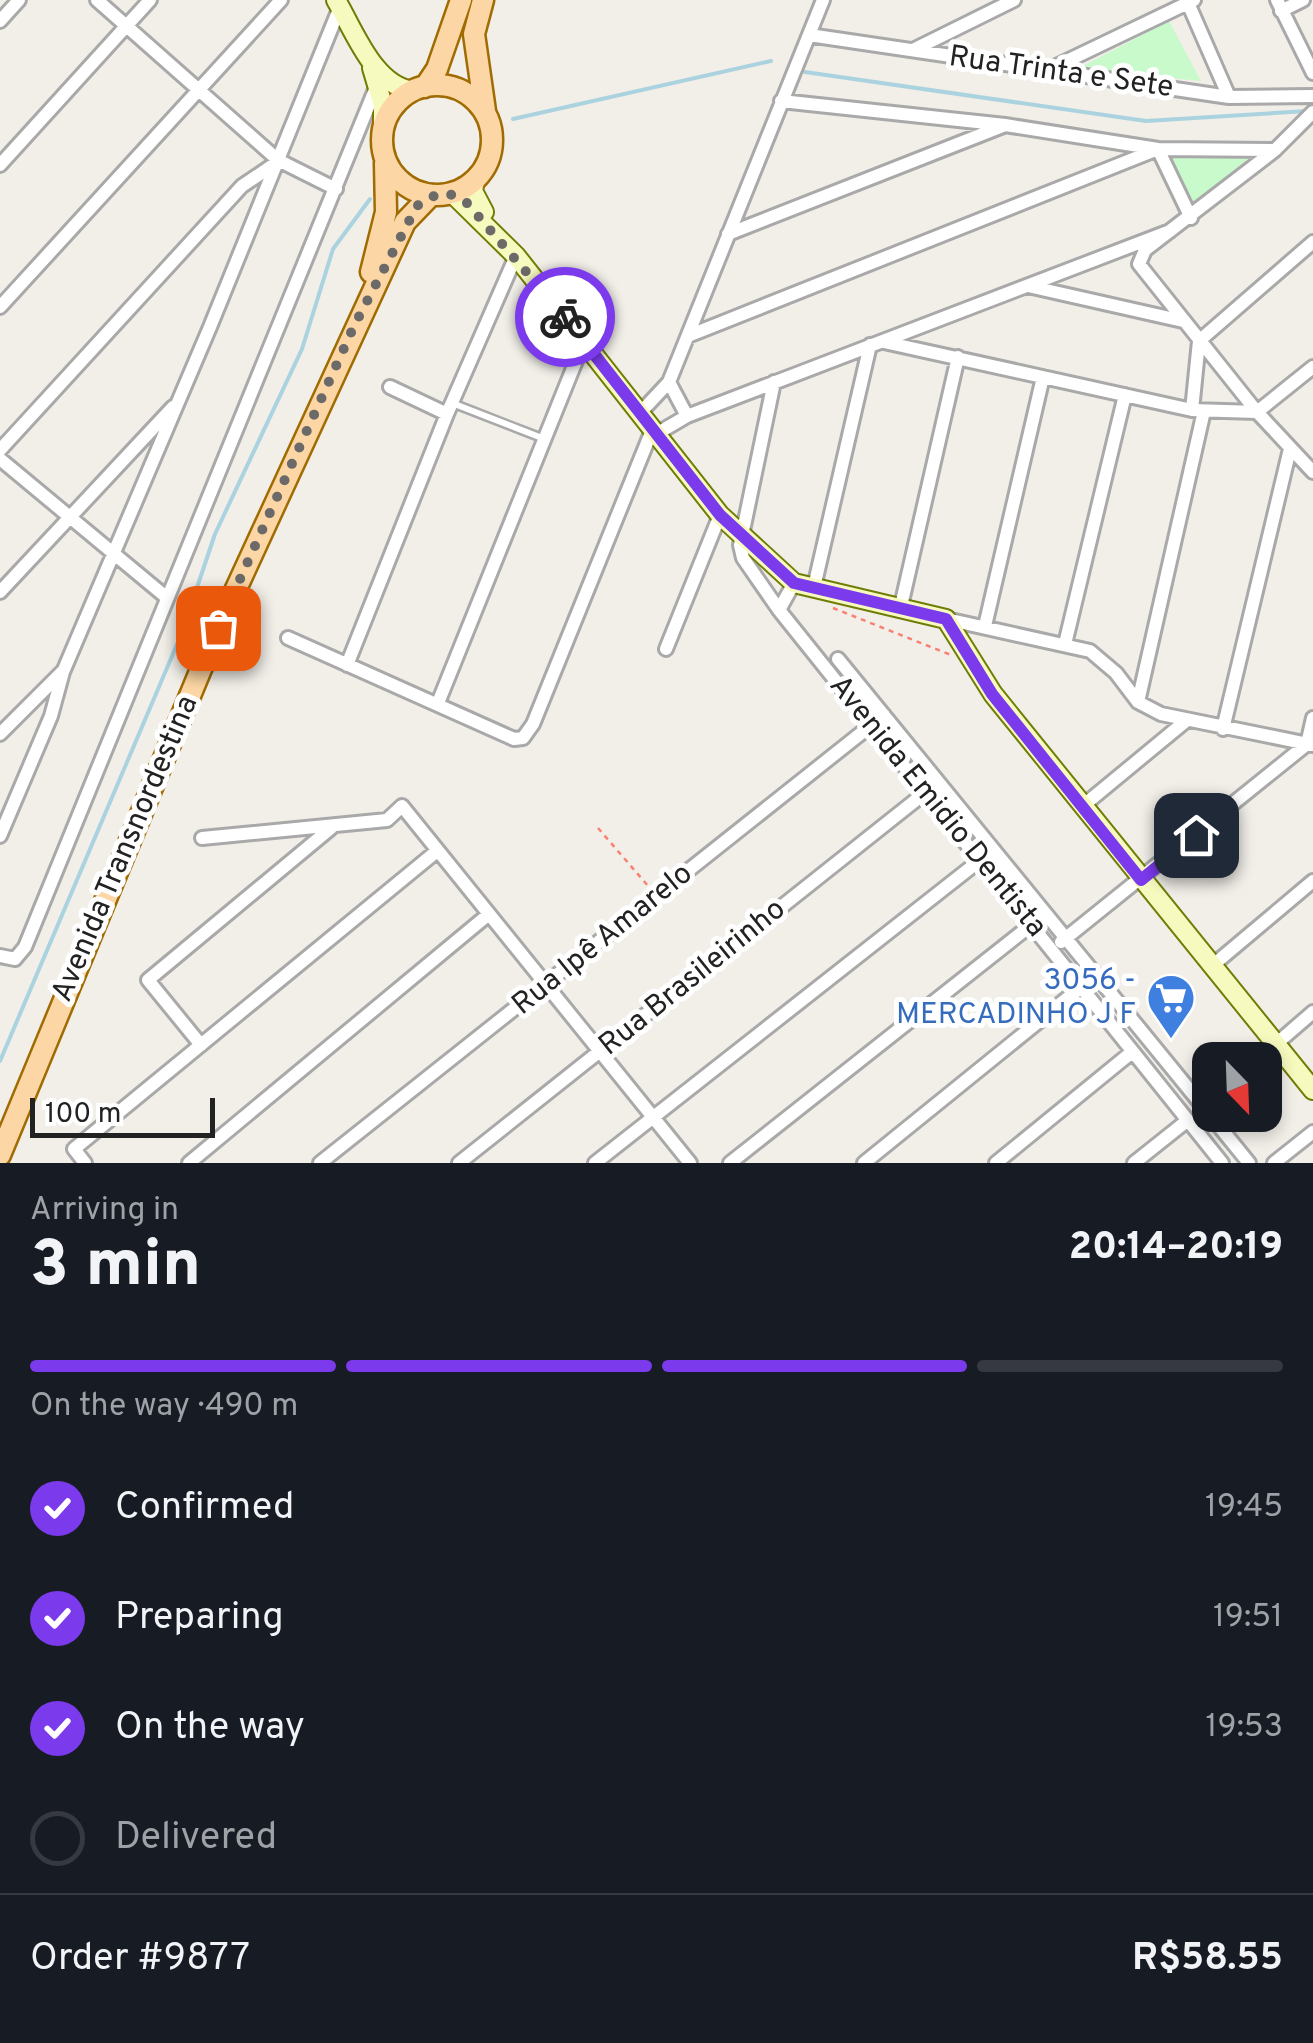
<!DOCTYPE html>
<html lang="en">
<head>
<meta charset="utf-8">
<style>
  body { margin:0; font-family:Overpass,sans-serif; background:#242831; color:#f1f3f6; height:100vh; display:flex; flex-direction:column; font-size:38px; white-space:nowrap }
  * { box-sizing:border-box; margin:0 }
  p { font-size:32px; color:#9ea1a6 }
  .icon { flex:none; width:55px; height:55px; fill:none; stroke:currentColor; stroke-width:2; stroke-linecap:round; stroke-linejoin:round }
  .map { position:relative; height:1163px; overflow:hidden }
  .details { display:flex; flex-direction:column; background:#171b24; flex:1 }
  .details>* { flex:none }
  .needle { width:65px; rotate:157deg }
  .buttons { position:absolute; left:1192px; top:1042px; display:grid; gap:20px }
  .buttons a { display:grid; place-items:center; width:90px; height:90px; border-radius:20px; background:#171b24; box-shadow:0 5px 15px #0003; font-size:50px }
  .scale { position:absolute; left:30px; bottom:25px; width:185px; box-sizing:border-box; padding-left:10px; border:5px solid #222; border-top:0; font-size:28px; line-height:35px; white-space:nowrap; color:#222; -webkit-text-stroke:8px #fff; paint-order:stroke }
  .pin { position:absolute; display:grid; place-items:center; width:85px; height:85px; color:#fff; margin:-42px; border-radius:20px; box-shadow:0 5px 15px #0006 }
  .courier { position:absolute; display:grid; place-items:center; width:100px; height:100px; margin:-50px; border:8px solid #7c3aed; border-radius:50%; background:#fff; color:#222; box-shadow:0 2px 12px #0007 }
  .headline em { font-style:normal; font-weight:800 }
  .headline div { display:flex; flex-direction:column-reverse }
  .headline { display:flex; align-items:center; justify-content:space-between; height:170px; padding:0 30px }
  h1 { font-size:65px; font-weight:800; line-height:75px }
  .bar { display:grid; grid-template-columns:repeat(4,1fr); gap:15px 10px; align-content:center; height:120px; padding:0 30px }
  .bar i { height:12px; border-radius:8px; background:#363941 }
  .bar .on { background:#7c3aed }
  .bar p { grid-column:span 4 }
  .line { display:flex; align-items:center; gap:25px; padding:0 30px; border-top:2px solid #363941 }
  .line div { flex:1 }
  ol { padding:0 30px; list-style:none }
  li { display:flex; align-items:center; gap:30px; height:110px }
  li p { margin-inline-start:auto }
  li .icon { padding:10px; border-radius:50%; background:#7c3aed; color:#fff; stroke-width:4 }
  li:last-child { color:#9ea1a6 }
  li i { width:55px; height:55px; border:5px solid #363941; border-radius:50% }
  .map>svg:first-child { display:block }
  .park { fill:#c8facc }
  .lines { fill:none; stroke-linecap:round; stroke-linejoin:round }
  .stream { stroke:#aad3df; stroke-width:4 }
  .lane-casing { stroke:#a9a9a9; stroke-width:11 }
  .street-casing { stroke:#a9a9a9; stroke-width:18 }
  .secondary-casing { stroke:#707d05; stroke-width:22 }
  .primary-casing { stroke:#a06b00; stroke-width:25 }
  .path { stroke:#fa8072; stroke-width:2.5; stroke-dasharray:5 5; stroke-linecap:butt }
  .lane { stroke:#fff; stroke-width:6 }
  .street { stroke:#fff; stroke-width:12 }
  .secondary { stroke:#f7fabf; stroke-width:18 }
  .primary { stroke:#fcd6a4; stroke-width:20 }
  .done { stroke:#6b6a68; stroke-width:10; stroke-dasharray:0 18 }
  .route { stroke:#7c3aed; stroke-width:12 }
  .labels { text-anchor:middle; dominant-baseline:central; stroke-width:10; stroke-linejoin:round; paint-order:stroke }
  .street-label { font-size:30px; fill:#222; stroke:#fff }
  .shop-label { font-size:30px; fill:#366cbe; stroke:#fff; text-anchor:end }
</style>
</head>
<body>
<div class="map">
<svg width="1313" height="1163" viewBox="0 0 1313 1163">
  <rect width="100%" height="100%" fill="#f2efe9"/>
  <path class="park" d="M1169,21L1201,81L1077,69Z
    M1170,158H1249L1190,205Z"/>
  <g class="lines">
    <path class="stream" d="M805,72L1146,121L1307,111
      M513,119L771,61
      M0,1061L181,635L215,534L302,349L333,249L370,199"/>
    <g class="lane-casing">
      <path id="lane" d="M452,403L542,438"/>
    </g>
    <g class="street-casing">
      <path id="street" d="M97,0L278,160L336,189
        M1277,0L1313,73
        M1188,3L1229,97
        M1281,11L1303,0
        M0,21L19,0
        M809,35L1229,97L1313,96
        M913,50L1014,0
        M1048,70L1194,0
        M781,101L1005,125L1158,149L1275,150
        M1313,112L1275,150L1145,250L1139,264L1257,412L1313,472
        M0,165L150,0
        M728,234L1003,126
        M1028,286L1183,321
        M0,307L281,0
        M688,336L1158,149L1191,218
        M884,342L1192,410L1257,412L1313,367
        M669,382L687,416
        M774,382L740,545L743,558L779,610L1222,1163
        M390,387L447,414
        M1192,410L1199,341L1313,242
        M640,413L669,382L823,0
        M658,433L687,416L1170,231
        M0,450L242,186L276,163
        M0,459L166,597
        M814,587L870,345
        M0,592L173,407
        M901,606L958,357
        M779,610L794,583
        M946,619L1090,651L1116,673L1138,702L1161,714L1313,745
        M985,626L1043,377
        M288,638L514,739L523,738L533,724L653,428
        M1065,644L1125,395
        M666,649L720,515
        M838,659L1210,1115
        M347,665L447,414L516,256
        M1138,702L1204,411
        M438,703L584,341
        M1223,729L1290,449
        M0,734L62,672
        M1084,805L1187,720
        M0,836L51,716L63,672L210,327L340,7
        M202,838L387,820L402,806L690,1163
        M1061,942L1307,744L1313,718
        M0,956L15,959L25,947L377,85
        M1212,966L1313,881
        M1276,1044L1313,1012
        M201,1045L148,980L331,828
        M1210,1115L1249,1163
        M85,1163L74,1149L437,851
        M189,1163L489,914
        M320,1163L884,715
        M459,1163L926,792
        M595,1163L979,861
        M730,1163L1031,925
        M864,1163L1080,988
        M996,1163L1132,1052
        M1134,1163L1188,1120
        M1274,1163L1313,1132"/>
    </g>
    <g class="secondary-casing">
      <path id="secondary" d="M336,0C354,30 374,87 414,91
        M372,68L383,105V128
        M475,180L473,191L484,212
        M452,193L516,256L720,515L794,583L946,619L993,694L1313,1090"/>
    </g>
    <g class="primary-casing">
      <path id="primary" d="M483,0L474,34L485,111
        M382 140a55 55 0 1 1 110 0a55 55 0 1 1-110 0Z
        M425,87L437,69L461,0
        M371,272L386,212L385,163
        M0,1155L218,628L405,222L431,195"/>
    </g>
    <path class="path" d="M833,608L951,655
      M598,828L649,887"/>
    <use href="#lane" class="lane"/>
    <use href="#street" class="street"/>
    <use href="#secondary" class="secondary"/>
    <use href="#primary" class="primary"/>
  </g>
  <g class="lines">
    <path class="done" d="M218,628L354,326L417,206C434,193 448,189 466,202L565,317"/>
    <path class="route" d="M565,317L720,515L794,583L946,619L992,694L1141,880L1196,835"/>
  </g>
  <defs>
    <g id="supermarket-pin" transform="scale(2.5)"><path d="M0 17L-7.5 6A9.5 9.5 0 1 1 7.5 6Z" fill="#3f7fe0" stroke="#fff"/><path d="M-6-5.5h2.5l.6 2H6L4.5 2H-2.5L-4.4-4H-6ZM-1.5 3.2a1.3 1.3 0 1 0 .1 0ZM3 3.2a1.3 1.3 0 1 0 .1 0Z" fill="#fff"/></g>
  </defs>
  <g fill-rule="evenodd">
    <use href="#supermarket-pin" x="1171" y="998"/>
  </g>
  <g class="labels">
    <g class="street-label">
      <text transform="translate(1061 73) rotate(8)">Rua Trinta e Sete</text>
      <text transform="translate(937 807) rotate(51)">Avenida Emidio Dentista</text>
      <text transform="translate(126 849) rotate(-67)">Avenida Transnordestina</text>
      <text transform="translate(603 940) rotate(-39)">Rua Ipê Amarelo</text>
      <text transform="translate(693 978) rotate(-39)">Rua Brasileirinho</text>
    </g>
    <g class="shop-label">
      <text x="1136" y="981">3056 -<tspan x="1136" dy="34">MERCADINHO J F</tspan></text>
    </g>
  </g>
</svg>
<div class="buttons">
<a><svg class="needle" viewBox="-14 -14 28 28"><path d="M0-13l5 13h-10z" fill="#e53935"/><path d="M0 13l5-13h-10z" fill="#9ea1a6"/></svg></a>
</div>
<div class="scale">100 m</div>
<div class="pin" style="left:218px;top:628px;background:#ea580c"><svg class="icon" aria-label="bag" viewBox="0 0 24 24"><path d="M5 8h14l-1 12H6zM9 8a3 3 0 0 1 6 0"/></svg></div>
<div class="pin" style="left:1196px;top:835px;background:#1f2937"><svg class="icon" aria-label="home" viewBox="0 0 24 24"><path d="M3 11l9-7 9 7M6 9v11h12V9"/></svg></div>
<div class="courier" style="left:565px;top:317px"><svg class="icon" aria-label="bike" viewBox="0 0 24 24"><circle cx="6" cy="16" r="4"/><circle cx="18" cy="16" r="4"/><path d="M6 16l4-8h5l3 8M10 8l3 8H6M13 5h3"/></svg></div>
</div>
<section class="details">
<div class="headline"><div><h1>3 min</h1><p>Arriving in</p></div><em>20:14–20:19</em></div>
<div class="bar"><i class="on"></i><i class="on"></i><i class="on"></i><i></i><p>On the way · 490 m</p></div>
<ol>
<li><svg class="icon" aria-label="check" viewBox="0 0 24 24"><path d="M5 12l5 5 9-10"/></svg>Confirmed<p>19:45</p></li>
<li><svg class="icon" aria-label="check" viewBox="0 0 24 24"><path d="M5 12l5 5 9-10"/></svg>Preparing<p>19:51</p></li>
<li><svg class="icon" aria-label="check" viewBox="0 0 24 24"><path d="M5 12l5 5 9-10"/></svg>On the way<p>19:53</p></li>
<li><i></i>Delivered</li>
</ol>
<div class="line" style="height:130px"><div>Order #9877</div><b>R$58.55</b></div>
</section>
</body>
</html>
